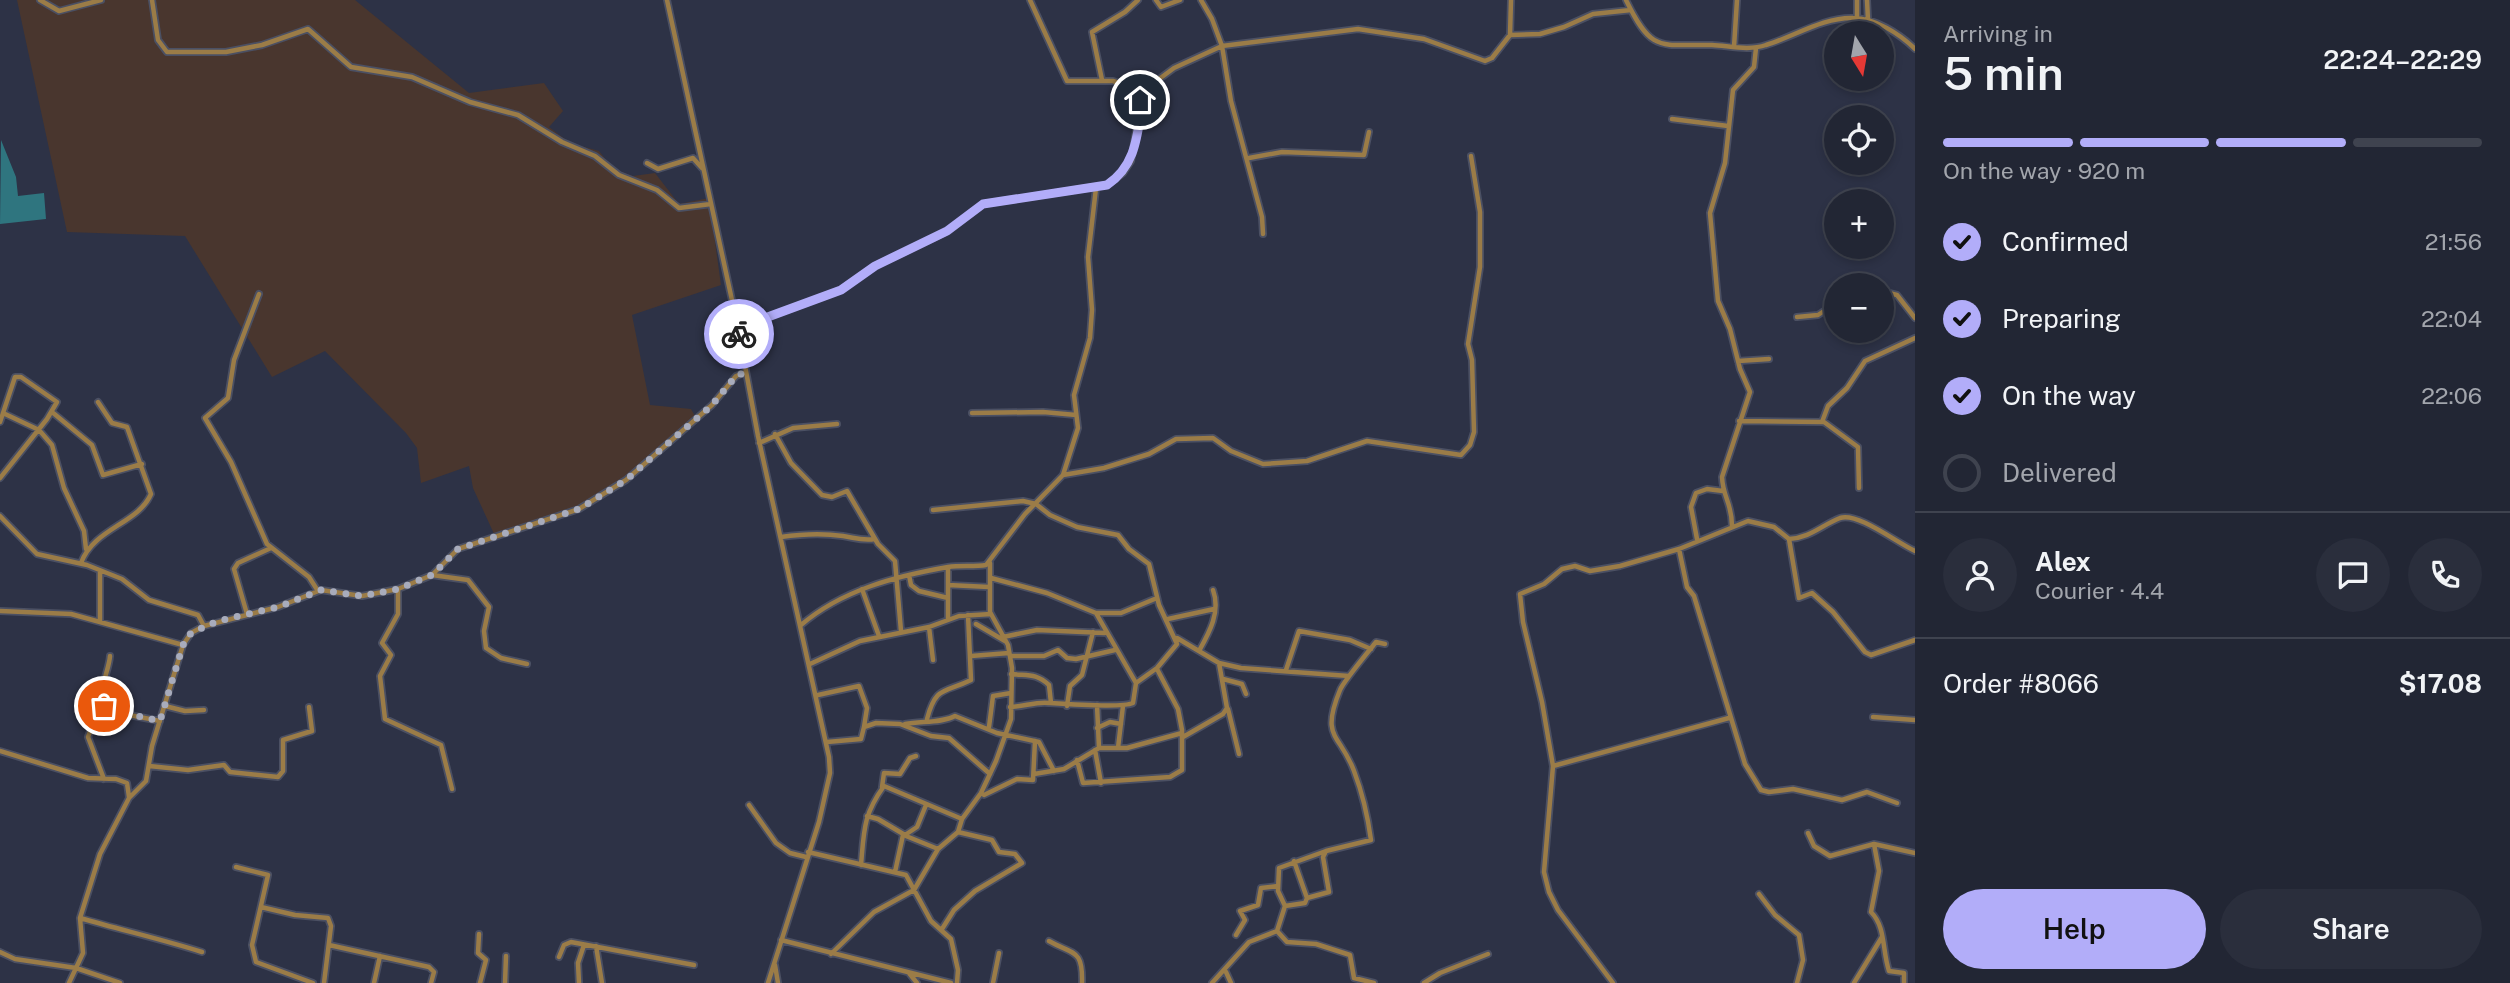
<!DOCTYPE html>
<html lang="en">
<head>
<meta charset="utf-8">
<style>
  body { margin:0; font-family:"Public Sans",sans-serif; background:#2a2e3c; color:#f1f3f6; height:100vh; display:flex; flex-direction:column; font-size:26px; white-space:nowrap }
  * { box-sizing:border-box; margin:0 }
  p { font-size:23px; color:#a2a5ac }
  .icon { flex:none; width:38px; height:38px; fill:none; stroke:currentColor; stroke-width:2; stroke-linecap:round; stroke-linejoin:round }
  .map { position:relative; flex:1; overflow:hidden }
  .details { display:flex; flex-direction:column; background:#222634; width:595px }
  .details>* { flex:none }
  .needle { width:46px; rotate:169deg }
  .buttons { position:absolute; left:1824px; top:21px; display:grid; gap:14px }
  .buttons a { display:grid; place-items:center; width:70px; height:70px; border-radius:50%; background:#222634; box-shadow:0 4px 10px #0003,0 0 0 2px #3f434f; font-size:35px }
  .pin { position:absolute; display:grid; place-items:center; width:60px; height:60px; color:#fff; margin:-30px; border:4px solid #fff; border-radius:50%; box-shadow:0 2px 7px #0007 }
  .courier { position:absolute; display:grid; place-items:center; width:70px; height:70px; margin:-35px; border:5px solid #b2adf9; border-radius:50%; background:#fff; color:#222; box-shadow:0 2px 9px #0007 }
  .head em { font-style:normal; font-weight:600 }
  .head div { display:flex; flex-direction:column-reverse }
  .head { display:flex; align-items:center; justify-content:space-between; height:119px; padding:0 28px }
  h1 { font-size:46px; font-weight:600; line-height:52px }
  .bar { display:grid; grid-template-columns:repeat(4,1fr); gap:10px 7px; align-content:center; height:84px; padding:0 28px }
  .bar i { height:9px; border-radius:5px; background:#3f434f }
  .bar .current { background:#b2adf9 }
  .bar p { grid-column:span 4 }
  .line { display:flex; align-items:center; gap:18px; padding:0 28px; border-top:2px solid #3f434f }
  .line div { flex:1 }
  .round { display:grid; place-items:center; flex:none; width:74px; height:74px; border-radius:37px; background:#2a2e3c }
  ol { padding:0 28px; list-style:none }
  li { display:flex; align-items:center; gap:21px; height:77px }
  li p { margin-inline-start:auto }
  li .icon { padding:7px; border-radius:50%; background:#b2adf9; color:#111; stroke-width:4 }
  li:last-child { color:#a2a5ac }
  li i { width:38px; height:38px; border:4px solid #3f434f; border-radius:50% }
  .button { display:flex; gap:14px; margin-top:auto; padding:14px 28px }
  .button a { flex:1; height:80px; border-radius:42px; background:#b2adf9; color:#111; font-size:28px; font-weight:600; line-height:80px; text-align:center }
  .button a+a { background:#2a2e3c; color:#f1f3f6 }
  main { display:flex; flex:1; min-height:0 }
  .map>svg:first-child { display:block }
  .education { fill:#49362e }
  .water { fill:#2f757f }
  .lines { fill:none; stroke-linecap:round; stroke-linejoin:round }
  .minor-casing { stroke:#4b5063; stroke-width:8 }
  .minor { stroke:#9b7c47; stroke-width:4.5 }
  .done { stroke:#a8acbc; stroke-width:7; stroke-dasharray:0 12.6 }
  .route { stroke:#b2adf9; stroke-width:9 }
</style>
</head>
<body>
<main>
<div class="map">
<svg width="1915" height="983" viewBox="0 0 1915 983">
  <rect width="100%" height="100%" fill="#2d3246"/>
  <path class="education" d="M17,0H355L469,93L544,83L563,111L549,127L570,143L599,151L613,169L633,176L655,173L679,204L709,198L721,285L632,315L650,405L691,409L696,418L643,469L590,505L495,536L473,488L469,466L421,483L417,448L406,433L325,351L272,377L185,236L67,232Z"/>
  <path class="water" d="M1,140L16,177L18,196L44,193L46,219L0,224Z"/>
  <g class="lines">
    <g class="minor-casing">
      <path id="minor" d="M40,0L59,11L101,0
        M152,0L158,40L167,52H226L262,45L308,29L351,67L412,77L470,102L518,115L562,142L595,156L619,175L657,190L679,208L711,204
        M667,0L738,328L758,436L829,757L830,773L819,822L768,983
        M1030,0L1067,81H1113L1143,91
        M1156,0L1161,7L1180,0
        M1201,0L1212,19L1222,46L1231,101L1262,217L1263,234
        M1626,0C1652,54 1660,44 1712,45C1730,46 1749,51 1766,45C1793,37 1824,17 1853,18C1875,18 1900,34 1915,49
        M1857,0V18
        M1867,0L1868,20
        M1510,35L1540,34L1564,27L1593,14L1631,10
        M1734,47L1737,0
        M1102,80L1092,32L1125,12L1138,0
        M1672,119L1728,126
        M1249,158L1282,152L1364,155L1369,132
        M647,163L658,169L693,158L702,168
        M1881,291L1897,295L1915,318
        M259,294L234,360L228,398L205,418L231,462L267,544L309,577L318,591
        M1797,317L1818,315L1836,303
        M738,328L841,290L875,266L948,231L983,204L1107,185L1123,173L1131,161L1143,91L1174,68L1222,46L1358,29L1424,39L1485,61L1492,58L1510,35L1511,0
        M1738,361L1769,359
        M52,412L92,445L103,475L142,464
        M3,413L39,430L52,445L64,488L84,531L86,549
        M972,413L1043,412L1076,415
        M1739,421L1824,422L1858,447L1859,488
        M0,422L15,377H21L57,402L47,419L0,478
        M1822,422L1828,406L1847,388L1865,361L1915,338
        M775,434L791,463L822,495L832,497L847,491L878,544L895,561L901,631
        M759,443L793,428L837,424
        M1063,475L1078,428L1074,395L1090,338L1092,310L1088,257L1096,188
        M933,510L1023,501L1036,504L1050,515L1077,527L1118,535L1129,549L1149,564L1159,605L1177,644L1157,668L1136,683L1133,703C1122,708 1064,704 1049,703C1037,701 1023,707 1010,707
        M0,516L37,554L87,565L122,579L149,600L198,615L204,626
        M1732,526C1732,503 1723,498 1722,477L1750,392L1740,369L1730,329L1718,301L1710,213L1725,163L1733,90L1754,67L1756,48
        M781,537C802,534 822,533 843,536C856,538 862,541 875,539
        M1697,539L1691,507L1696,493L1707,489L1723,491
        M1789,539L1799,598L1812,593L1833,612L1865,652L1871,655L1915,640
        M1679,549L1687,587L1694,596L1745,764L1761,790L1769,792L1793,789L1842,800L1867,792L1897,803
        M81,563C94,528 138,524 151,494L127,427L112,423L98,402
        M100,571V621
        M432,575L468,580L489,607L484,631L486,648L501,658L527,664
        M909,575L911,585L919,591L948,598
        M991,578L1047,593L1096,613L1136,683
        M948,585L989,587
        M398,589V614L382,643L391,655L380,676L385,719L441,745L452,789
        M862,589L879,636
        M0,611L71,614L183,645
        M1096,613H1121L1157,598
        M247,614L234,569L238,563L271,548
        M948,619V568
        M1168,619L1214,609
        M976,624L1005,641
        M801,625C842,590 896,576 948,567C961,565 974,567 986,565L1025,514L1063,475L1104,468L1149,454L1176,439L1213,438L1231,451L1263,464L1307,461L1367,441L1461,455L1470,445L1474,432L1472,360L1468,344L1480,267V212L1471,156
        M929,627L933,660
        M1003,637L1037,630L1105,633
        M1177,638L1219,663L1241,668L1349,676
        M1199,651C1209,633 1221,612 1213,590
        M110,656C109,673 93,698 109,711L160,721
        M971,656L1009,653
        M1010,656H1044L1058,650L1067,658L1076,659L1115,650
        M810,664L860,641L929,627L959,616L991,614
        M1286,670L1299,631L1350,640L1371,649
        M1011,674C1028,676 1036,673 1049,685L1051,703
        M1223,679L1242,684L1246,694
        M818,695L859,686L867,708L864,727
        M1097,705L1099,748
        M165,706L185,711L204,710
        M1067,706L1070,686L1082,675L1093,632
        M1228,709L1239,754
        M1873,717L1915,720
        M927,719C936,685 945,693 971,680L968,615
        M905,724C922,721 942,723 955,716L997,733L1039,742L1054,771
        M989,727L993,696L1011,693
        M1097,728L1110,722L1121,724
        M1183,737L1223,714L1227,708L1219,663
        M827,742L861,739L864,727L876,723L900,724L931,736L949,738L990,774
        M1118,748L1123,706
        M1095,750L1101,783
        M0,751L88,778L116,779L127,783L129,797
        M1077,760L1083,783L1170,777L1182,770V730L1178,709L1157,669
        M149,766L188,770L224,765L230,772L278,777L283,771V740L312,731L309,707
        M1553,766L1729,718
        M1034,774L1064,769L1099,748H1127L1182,733
        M104,779L88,737L94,721L109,711
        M882,787L884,773L900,774L910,758L916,756
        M981,793L984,795L1017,779L1033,780L1035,741
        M749,805L776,843L790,853L806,857
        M867,816L878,819L905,835L917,827L926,805
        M1808,833L1814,846L1830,856L1874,844L1915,853
        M906,836L938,849
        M1874,844L1879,871L1871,912C1886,927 1882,950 1889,971L1904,973V983
        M808,852L906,875L931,921L951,939L958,970L957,983
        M1294,861L1307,898
        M861,865C864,831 863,815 884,786L962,819
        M236,867L268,875L252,945L256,962L313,983
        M895,872L903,835
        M1759,894L1775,915L1799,935L1803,960L1797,983
        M1285,906L1278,891L1279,868L1326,851
        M261,907L295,915L328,918L331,926L324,983
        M80,918C121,930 161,939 202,952
        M942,929L954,910L975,891L1022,863L1015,854L999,852L992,840L958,832
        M1277,931L1287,942L1316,944L1350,955L1354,978L1374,983
        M479,934L478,953L486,960L480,983
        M1236,935L1245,920L1240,911L1258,905L1261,888L1278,886
        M781,940L951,983
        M1049,941C1073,955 1083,948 1082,983
        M329,945L429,967L434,972L431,983
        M596,946L602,983
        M0,952L15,959L76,968L120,983
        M831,954L874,912L914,890L938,849L958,832L962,819L981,793L996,761L1011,719L1012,668L1008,645L990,612V563
        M559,957L564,945L571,942L694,965
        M775,965L778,983
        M1226,972L1231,983
        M909,973L917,983
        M69,983L83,953L80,918L100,854L129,798L146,781L152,746L183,645L191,633L204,626L278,607L321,590L362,596L398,589L432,575L458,549L579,509L626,480L712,405L736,376L746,372
        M374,983L380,956
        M505,983L506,956
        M579,983L578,963L584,945
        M993,983L999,953
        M1212,983L1249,942L1277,931L1285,906L1305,903L1307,898L1329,892L1323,857L1326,851L1371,840C1368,818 1362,792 1354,771C1340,733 1320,739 1340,690C1343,682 1368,652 1376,642L1385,644
        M1424,983L1440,973L1488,954
        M1613,983L1558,910L1549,892L1544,872L1553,766L1542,702L1523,622L1520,594L1544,584L1562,569L1575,566L1590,571L1620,566L1679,549L1748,521L1774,527L1789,539C1810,538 1822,525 1840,518C1858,512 1897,543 1915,551
        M1854,983L1882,937"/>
    </g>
    <use href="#minor" class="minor"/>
  </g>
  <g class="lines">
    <path class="done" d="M104,706L109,710L160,721L183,645L191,633L218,621L278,607L321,590L362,596L398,589L432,575L458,549L579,509L626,480L712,405L736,376L746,372L739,334"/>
    <path class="route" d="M739,334L738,328L841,290L875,266L947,231L983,204L1107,185C1135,166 1137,138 1142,106L1140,100"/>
  </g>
</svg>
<div class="buttons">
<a><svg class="needle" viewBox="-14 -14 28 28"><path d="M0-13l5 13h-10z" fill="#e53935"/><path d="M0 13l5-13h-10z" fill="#a2a5ac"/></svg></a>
<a><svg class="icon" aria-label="locate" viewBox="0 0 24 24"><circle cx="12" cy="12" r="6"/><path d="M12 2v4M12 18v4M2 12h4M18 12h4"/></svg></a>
<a>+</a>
<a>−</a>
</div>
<div class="pin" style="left:104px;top:706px;background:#ea580c"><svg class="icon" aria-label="bag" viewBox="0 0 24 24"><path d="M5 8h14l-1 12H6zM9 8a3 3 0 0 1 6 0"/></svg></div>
<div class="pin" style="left:1140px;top:100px;background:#1f2937"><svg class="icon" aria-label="home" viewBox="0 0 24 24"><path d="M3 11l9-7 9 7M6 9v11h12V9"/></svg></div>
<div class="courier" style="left:739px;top:334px"><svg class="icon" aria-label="bike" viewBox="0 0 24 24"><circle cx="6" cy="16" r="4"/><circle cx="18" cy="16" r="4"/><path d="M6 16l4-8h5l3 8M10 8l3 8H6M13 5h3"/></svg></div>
</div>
<section class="details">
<div class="head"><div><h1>5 min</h1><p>Arriving in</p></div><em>22:24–22:29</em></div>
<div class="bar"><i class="current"></i><i class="current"></i><i class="current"></i><i></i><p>On the way · 920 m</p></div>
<ol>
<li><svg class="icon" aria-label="check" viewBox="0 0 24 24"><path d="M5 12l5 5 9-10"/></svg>Confirmed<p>21:56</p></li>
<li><svg class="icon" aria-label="check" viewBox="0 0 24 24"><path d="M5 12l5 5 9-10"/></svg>Preparing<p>22:04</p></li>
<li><svg class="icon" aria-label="check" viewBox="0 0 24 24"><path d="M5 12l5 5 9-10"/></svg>On the way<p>22:06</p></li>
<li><i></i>Delivered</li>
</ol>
<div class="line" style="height:126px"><a class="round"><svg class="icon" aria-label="person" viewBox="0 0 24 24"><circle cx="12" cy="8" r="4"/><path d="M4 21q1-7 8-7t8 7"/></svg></a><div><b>Alex</b><p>Courier · 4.4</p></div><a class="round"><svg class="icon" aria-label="chat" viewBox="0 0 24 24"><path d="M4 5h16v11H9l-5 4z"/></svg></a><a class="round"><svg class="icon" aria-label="phone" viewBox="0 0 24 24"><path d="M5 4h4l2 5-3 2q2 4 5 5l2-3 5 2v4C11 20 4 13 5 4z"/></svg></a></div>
<div class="line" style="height:91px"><div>Order #8066</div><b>$17.08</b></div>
<div class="button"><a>Help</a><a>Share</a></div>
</section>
</main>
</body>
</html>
